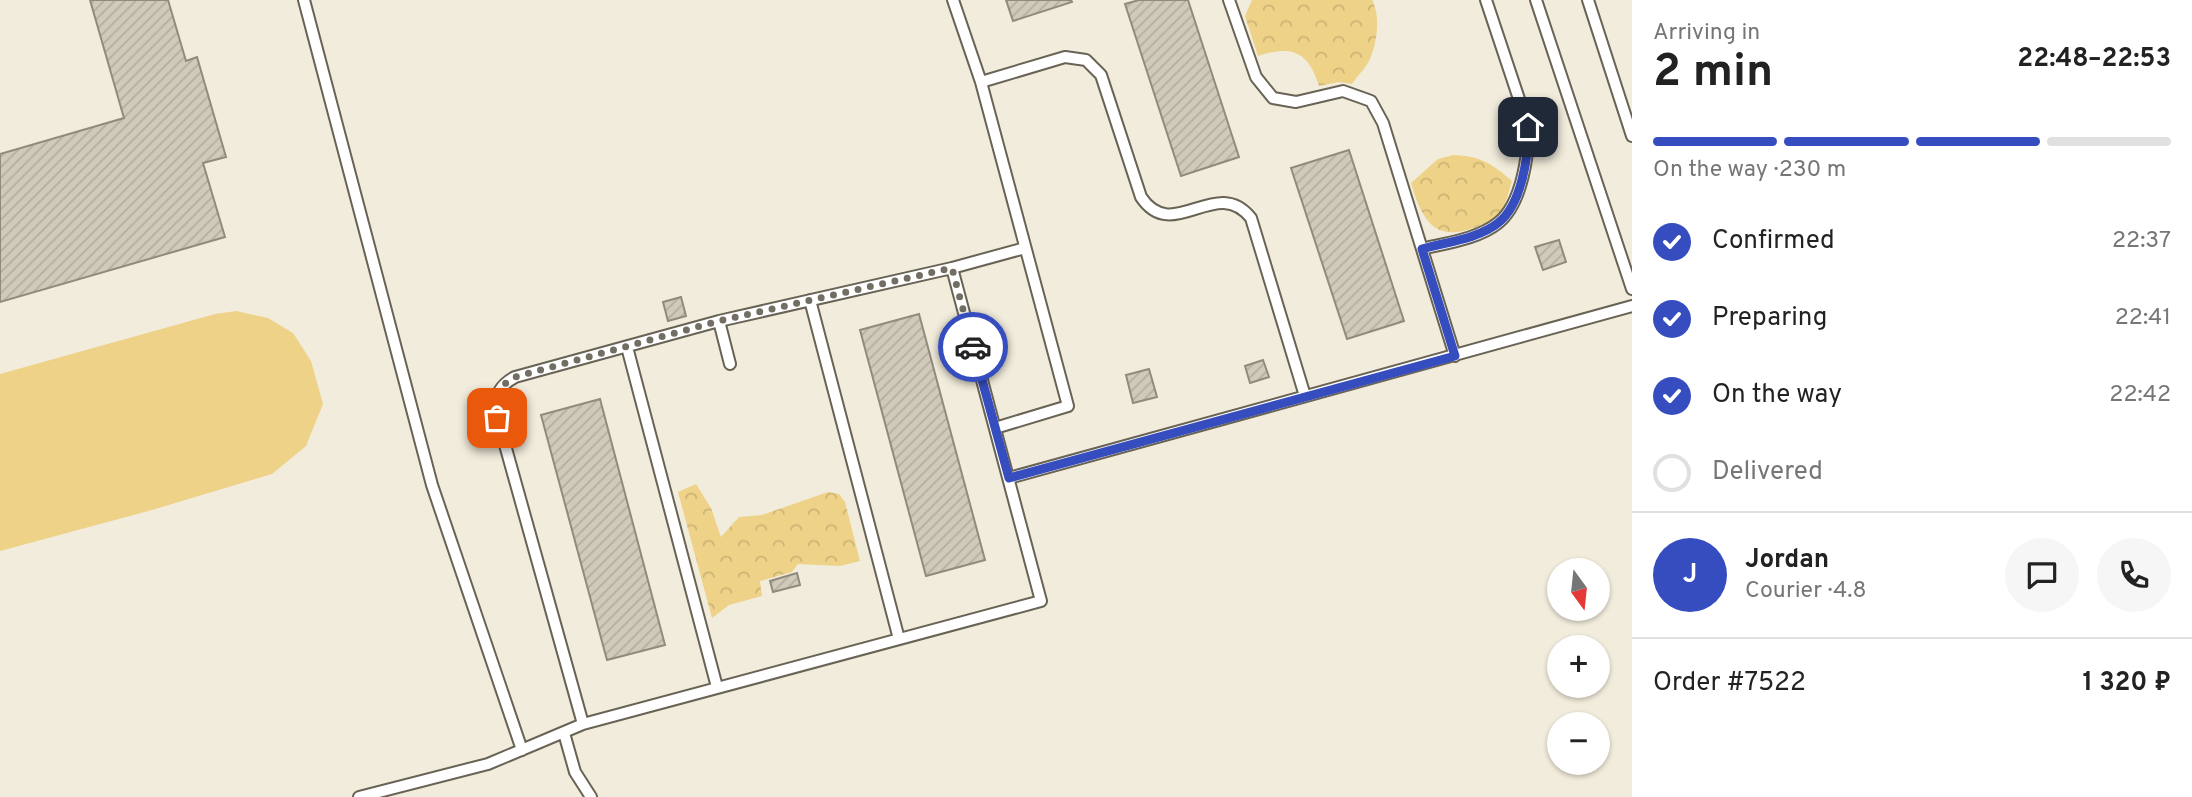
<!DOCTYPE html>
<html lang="en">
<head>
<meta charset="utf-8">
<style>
  body { margin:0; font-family:Overpass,sans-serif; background:#f6f6f6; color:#222; height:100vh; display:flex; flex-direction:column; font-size:26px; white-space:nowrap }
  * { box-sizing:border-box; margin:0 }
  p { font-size:23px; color:#767676 }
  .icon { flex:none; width:38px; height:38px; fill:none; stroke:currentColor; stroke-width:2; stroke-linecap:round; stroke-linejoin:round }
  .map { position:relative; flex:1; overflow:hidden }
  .side { display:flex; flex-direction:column; background:#fff; width:560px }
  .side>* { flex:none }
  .needle { width:46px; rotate:165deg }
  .tools { position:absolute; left:1547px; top:558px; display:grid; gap:14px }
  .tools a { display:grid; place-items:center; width:63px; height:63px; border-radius:50%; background:#fff; box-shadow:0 2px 5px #0004; font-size:35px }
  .pin { position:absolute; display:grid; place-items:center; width:60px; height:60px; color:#fff; margin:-30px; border-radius:14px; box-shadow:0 4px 10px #0006 }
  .courier { position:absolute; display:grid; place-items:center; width:70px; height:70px; margin:-35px; border:5px solid #354dbf; border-radius:50%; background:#fff; color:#222; box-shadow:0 2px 9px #0007 }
  .headline em { font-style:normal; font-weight:700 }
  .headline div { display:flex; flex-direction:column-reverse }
  .headline { display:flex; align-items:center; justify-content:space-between; height:119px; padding:0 21px }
  h1 { font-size:46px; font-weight:700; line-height:52px }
  .bar { display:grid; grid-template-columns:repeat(4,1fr); gap:10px 7px; align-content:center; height:84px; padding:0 21px }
  .bar i { height:9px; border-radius:5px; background:#e0e0e0 }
  .bar .active { background:#354dbf }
  .bar p { grid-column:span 4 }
  .line { display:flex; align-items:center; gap:18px; padding:0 21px; border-top:2px solid #e0e0e0 }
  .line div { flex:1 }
  .round { display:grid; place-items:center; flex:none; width:74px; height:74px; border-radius:37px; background:#f6f6f6 }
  ol { padding:0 21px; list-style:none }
  li { display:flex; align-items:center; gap:21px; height:77px }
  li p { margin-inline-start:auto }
  li .icon { padding:7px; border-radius:50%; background:#354dbf; color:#fff; stroke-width:4 }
  li:last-child { color:#767676 }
  li i { width:38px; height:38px; border:4px solid #e0e0e0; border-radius:50% }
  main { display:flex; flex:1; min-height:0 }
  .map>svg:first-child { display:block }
  .forest { fill:url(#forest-crowns) }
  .pitch { fill:#edd288 }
  .building { fill:url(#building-hatch); stroke:#908b7c; stroke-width:2 }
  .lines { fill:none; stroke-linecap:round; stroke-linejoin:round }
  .service-casing { stroke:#686355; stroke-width:14 }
  .service { stroke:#fff; stroke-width:10 }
  .done { stroke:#726e64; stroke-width:7; stroke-dasharray:0 12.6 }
  .route { stroke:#354dbf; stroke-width:9 }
</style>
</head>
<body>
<main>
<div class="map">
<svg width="1632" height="797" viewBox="0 0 1632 797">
  <defs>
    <pattern id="forest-crowns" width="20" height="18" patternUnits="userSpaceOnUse" patternTransform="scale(1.75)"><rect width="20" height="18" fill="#edd288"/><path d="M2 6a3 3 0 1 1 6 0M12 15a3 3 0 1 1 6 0" fill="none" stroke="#ccb475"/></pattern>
    <pattern id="building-hatch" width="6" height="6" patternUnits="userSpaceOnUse" patternTransform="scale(1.75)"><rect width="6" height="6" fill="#d0caba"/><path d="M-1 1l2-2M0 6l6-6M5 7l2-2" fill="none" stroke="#b3aea0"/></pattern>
  </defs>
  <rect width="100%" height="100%" fill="#f2ecdc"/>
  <path class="forest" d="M1252,0H1372C1381,16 1377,44 1369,61C1365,69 1357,76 1352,84L1339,82L1319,86C1308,51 1292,45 1258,56L1245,16Z
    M1453,155C1481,156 1491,163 1512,181C1509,190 1506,204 1501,212C1495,220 1482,225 1473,228C1432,243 1421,216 1411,183L1438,159Z
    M696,484L711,508L721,537L739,517L762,515L828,492L839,494L845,502L860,561L840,566L798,564L792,572L760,581L762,596L729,605L712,618L678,492Z"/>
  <path class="pitch" d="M236,311L268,318L293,333L311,361L323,404L306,446L272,474L152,510L0,551V374L215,314Z"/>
  <path class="building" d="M90,0H168L186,61L197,57L226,157L203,163L225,237L0,302V154L124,118Z
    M1006,0H1071L1072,2L1013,21Z
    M1139,0H1188L1239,157L1181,176L1125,4Z
    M1349,150L1404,321L1347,339L1291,168Z
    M1559,240L1566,262L1543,270L1535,247Z
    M681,297L686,316L668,321L663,302Z
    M919,314L985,560L926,576L860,330Z
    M1263,360L1269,377L1250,383L1245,366Z
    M1149,369L1157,397L1133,403L1126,375Z
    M600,399L665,645L607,660L541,415Z
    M797,573L800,585L773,592L770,581Z"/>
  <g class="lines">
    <g class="service-casing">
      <path id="service" d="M304,0L432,485L522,750
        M953,0L981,82L1068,406L995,428
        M1229,0L1256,77L1273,98L1296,102L1343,91L1371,101L1383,123L1455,356
        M1536,0L1632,289
        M1588,0L1632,136
        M981,82L1065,57L1086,60L1101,75L1141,197C1173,245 1216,174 1251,218L1305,396
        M1422,249C1446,243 1478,239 1498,223C1522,204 1529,154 1528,126L1486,0
        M952,268L1025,248
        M810,300L899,639
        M719,321L730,364
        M627,347L717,687
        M1009,478L1632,306
        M564,733L575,772L591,797
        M359,797L488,764L583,724L1041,601L952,268L719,321L515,377C502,384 495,393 495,409L583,724"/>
    </g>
    <use href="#service" class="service"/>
  </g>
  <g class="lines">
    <path class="done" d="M497,418C492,399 499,385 515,377L719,321L952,268L973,347"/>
    <path class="route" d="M973,347L1009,478L1455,356L1422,249C1446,242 1478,239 1498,223C1522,205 1529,154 1528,127"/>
  </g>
</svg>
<div class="tools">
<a><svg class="needle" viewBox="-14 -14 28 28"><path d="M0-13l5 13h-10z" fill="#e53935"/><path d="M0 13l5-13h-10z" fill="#767676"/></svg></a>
<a>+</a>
<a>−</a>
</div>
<div class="pin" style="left:497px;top:418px;background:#ea580c"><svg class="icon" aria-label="bag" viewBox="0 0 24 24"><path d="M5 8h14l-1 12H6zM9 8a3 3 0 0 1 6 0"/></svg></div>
<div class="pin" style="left:1528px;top:127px;background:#1f2937"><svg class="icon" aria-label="home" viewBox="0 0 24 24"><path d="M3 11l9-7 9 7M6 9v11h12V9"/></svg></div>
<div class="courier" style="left:973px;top:347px"><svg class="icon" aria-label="car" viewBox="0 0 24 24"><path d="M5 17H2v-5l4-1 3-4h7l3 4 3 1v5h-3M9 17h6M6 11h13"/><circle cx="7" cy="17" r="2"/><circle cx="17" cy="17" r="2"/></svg></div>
</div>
<section class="side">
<div class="headline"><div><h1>2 min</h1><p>Arriving in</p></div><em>22:48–22:53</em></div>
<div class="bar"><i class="active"></i><i class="active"></i><i class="active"></i><i></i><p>On the way · 230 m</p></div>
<ol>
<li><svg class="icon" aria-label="check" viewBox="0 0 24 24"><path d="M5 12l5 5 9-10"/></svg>Confirmed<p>22:37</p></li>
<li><svg class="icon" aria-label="check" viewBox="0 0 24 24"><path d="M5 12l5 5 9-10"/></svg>Preparing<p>22:41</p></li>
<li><svg class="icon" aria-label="check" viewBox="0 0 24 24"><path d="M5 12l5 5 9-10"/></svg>On the way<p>22:42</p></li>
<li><i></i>Delivered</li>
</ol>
<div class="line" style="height:126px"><b class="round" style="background:#354dbf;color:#fff">J</b><div><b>Jordan</b><p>Courier · 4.8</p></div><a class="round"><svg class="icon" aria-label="chat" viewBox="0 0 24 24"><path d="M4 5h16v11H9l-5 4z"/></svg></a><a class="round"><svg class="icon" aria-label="phone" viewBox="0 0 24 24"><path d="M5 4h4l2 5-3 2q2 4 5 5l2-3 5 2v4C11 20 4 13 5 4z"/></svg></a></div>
<div class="line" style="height:91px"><div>Order #7522</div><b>1 320 ₽</b></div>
</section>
</main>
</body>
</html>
